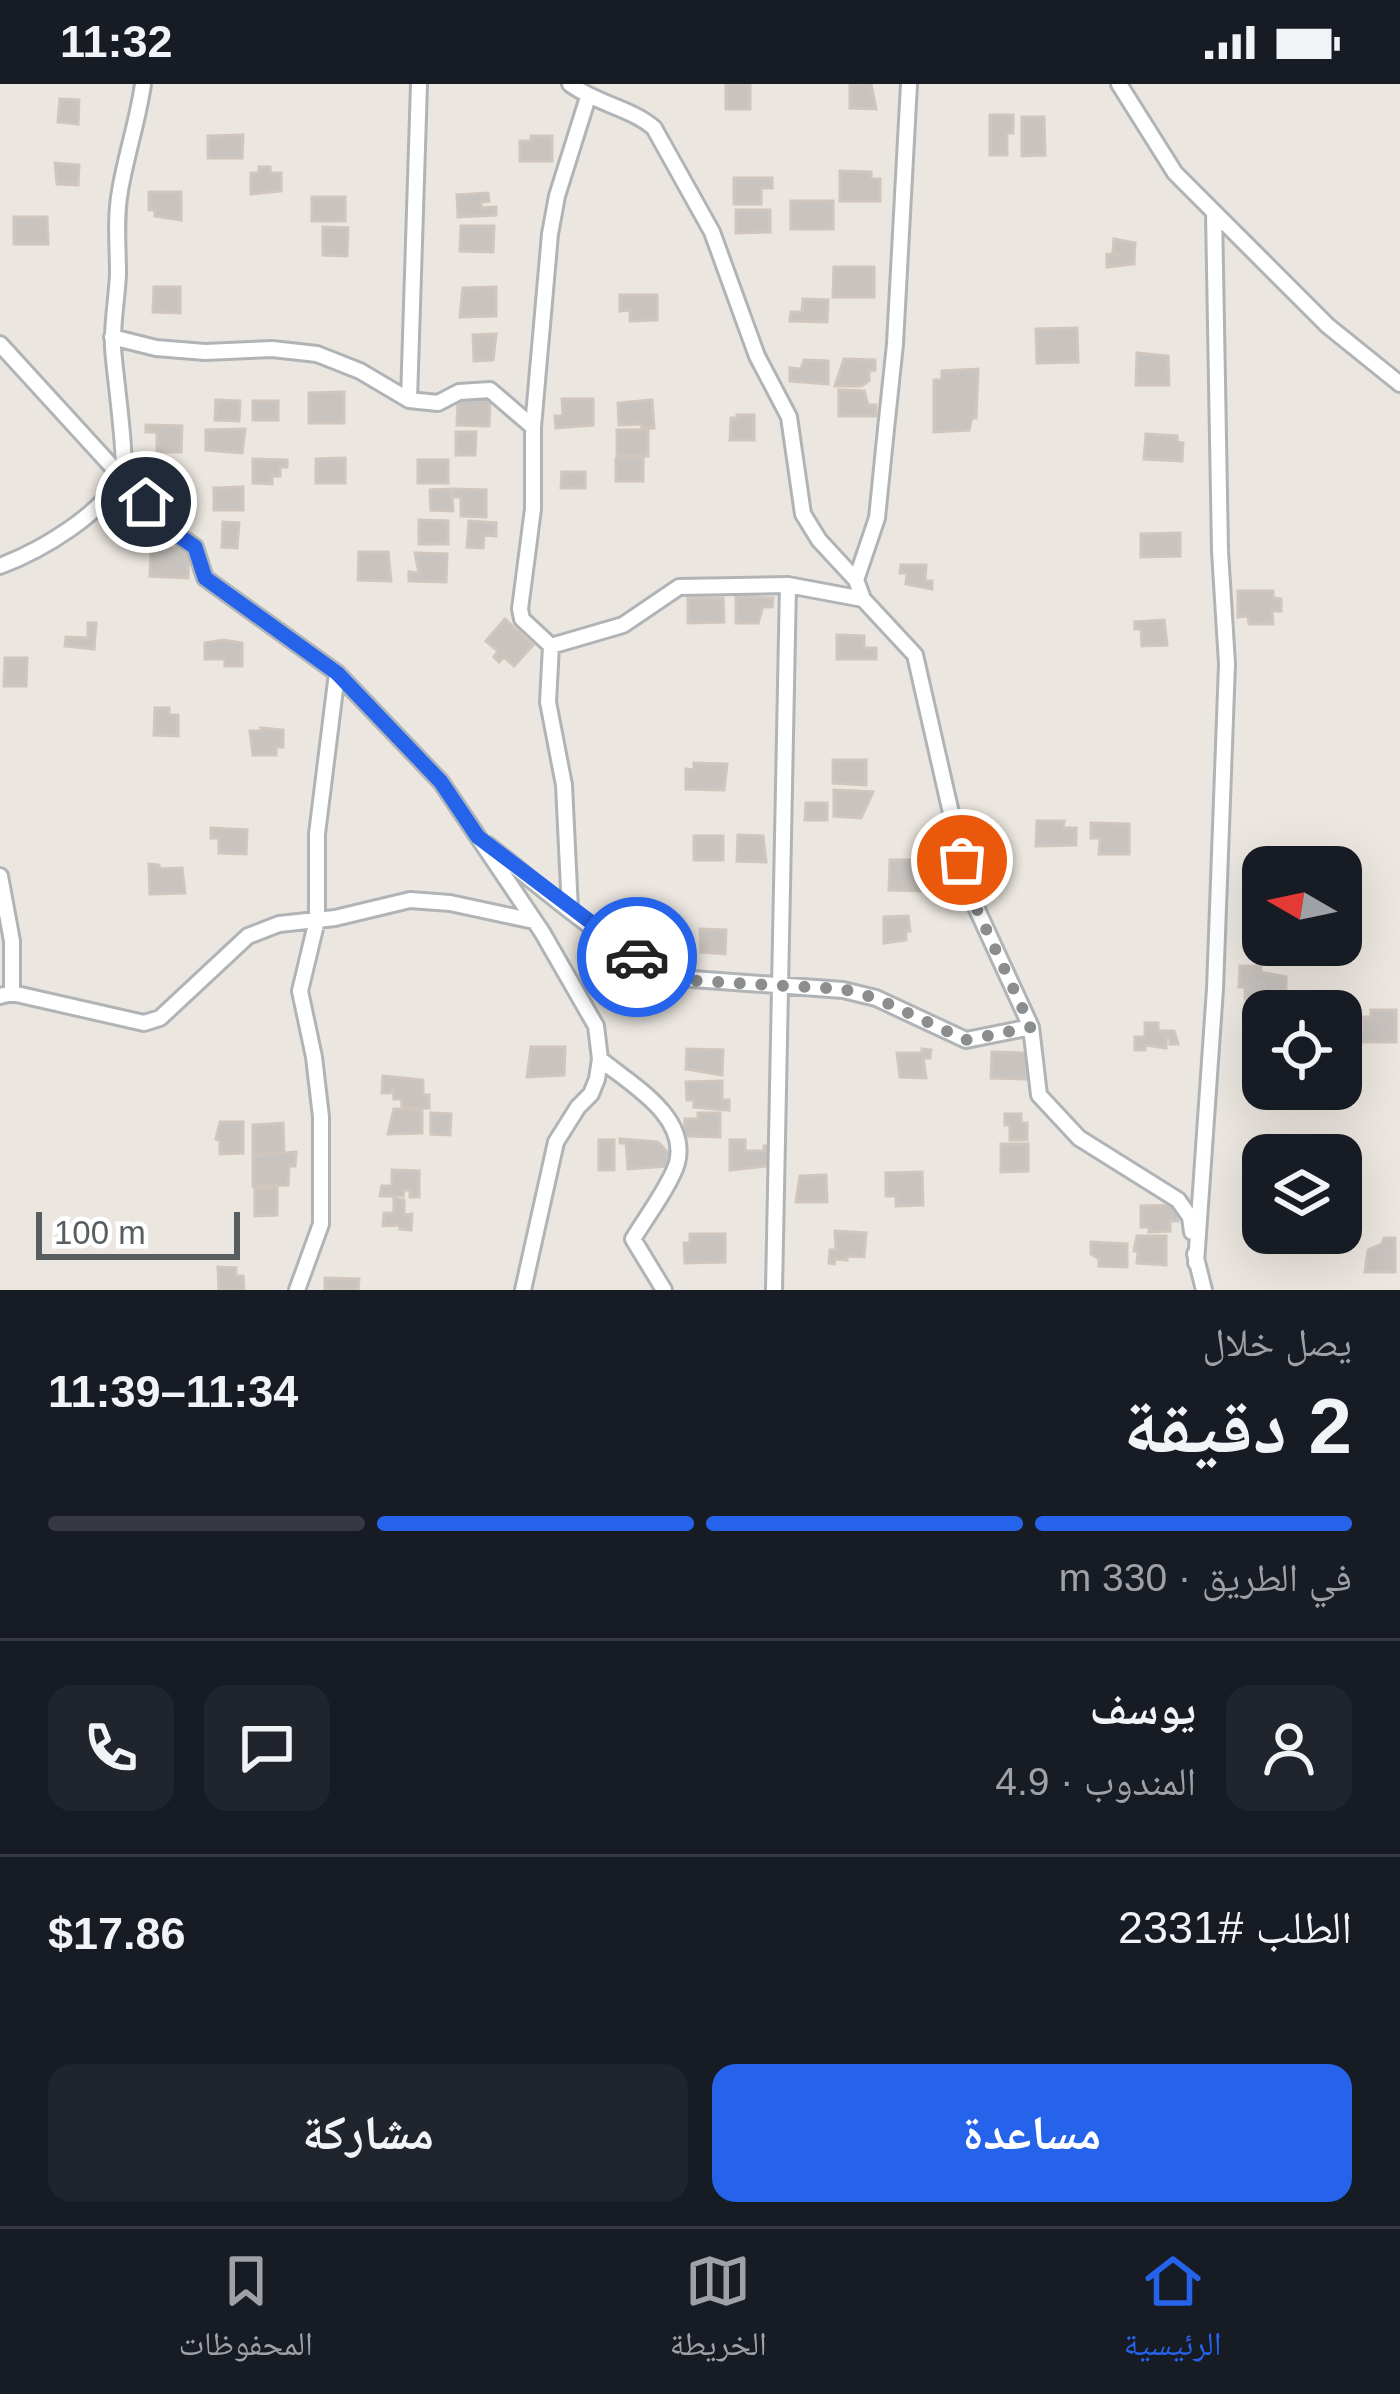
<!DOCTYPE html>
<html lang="ar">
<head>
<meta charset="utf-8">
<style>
  body { margin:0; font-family:Arial,"Noto Naskh Arabic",sans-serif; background:#20242c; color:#f1f3f6; direction:rtl; height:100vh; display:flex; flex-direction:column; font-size:45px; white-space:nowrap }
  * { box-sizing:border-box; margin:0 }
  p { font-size:39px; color:#9ea1a6 }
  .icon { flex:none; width:66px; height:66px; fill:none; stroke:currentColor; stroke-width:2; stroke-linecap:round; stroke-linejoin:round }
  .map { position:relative; height:1206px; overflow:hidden; direction:ltr }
  .sheet { display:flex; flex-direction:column; background:#171b24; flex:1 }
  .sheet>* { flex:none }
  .needle { width:78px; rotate:279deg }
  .fabs { position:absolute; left:1242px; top:762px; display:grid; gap:24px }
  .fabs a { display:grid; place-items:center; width:120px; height:120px; border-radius:24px; background:#171b24; box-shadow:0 12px 48px #0002; font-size:60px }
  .scale { position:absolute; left:36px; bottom:30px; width:204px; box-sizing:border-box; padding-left:12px; border:6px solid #585e60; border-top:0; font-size:33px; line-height:42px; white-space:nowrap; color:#585e60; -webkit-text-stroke:9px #fff; paint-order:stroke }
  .pin { position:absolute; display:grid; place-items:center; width:102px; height:102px; color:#fff; margin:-51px; border:6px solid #fff; border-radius:50%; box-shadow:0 3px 12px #0007 }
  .courier { position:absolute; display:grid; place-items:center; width:120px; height:120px; margin:-60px; border:9px solid #2563eb; border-radius:50%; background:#fff; color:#222; box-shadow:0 3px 15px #0007 }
  .head em { font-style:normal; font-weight:700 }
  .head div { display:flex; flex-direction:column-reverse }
  .head { display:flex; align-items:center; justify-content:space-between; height:204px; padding:0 48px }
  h1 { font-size:78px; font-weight:700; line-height:90px }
  .bar { display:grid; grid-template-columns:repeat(4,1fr); gap:18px 12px; align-content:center; height:144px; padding:0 48px }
  .bar i { height:15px; border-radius:9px; background:#363941 }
  .bar .active { background:#2563eb }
  .bar p { grid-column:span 4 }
  .line { display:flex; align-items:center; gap:30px; padding:0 48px; border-top:3px solid #363941 }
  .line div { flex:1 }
  .round { display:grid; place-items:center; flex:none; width:126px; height:126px; border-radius:24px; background:#20242c }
  .button { display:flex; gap:24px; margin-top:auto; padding:24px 48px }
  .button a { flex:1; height:138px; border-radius:24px; background:#2563eb; color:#fff; font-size:48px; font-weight:700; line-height:138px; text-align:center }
  .button a+a { background:#20242c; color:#f1f3f6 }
  .status { display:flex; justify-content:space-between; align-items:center; height:84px; padding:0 60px; background:#171b24; direction:ltr }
  .status svg { height:33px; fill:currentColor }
  .tabs { display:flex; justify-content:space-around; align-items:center; height:168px; border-top:3px solid #363941; background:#171b24; font-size:33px; color:#9ea1a6 }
  .tabs a { display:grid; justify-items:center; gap:6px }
  .tabs .active { color:#2563eb }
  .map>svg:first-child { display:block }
  .building { fill:#c8c3bf; stroke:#d0c6be; stroke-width:3 }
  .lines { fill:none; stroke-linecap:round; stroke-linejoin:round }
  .minor-casing { stroke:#b0b4b7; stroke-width:20 }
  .minor { stroke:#fff; stroke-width:14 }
  .done { stroke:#8b8e8c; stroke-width:12; stroke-dasharray:0 21.6 }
  .route { stroke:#2563eb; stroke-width:15 }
</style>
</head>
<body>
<div class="status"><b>11:32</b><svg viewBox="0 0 49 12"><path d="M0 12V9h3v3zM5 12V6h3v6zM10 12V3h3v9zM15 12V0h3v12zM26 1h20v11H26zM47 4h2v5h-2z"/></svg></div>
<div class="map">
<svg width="1400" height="1206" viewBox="0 0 1400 1206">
  <rect width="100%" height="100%" fill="#ebe6df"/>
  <path class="building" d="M726,0H750V25H726Z
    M850,0H871L876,25L850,24Z
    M60,15L79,16L78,40L58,38Z
    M990,31H1013V49H1007V71H990Z
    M1022,33H1044L1045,71L1022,72Z
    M243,51L242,74H208V52Z
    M531,52H552V77H520V57H531Z
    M55,79L79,81L78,101L57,100Z
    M259,83H270V89H281V107L251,110V89H259Z
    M840,87L871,88V95H880V117H840Z
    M734,94H772V104H761V120H734Z
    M149,108H181V136L155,132V126H149Z
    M488,109L489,117L481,118V124L496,123V131L458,133L457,111Z
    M312,113H345V137H312Z
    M791,117H833V145H791Z
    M736,126H770V148L736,149Z
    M14,133H47L48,160H14Z
    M461,142H494L493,168L460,167Z
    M323,143L348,144L347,172L323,171Z
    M1114,155L1135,159L1134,180L1107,183V170L1121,171L1113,168Z
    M834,183H874V213H833Z
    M154,203H180V229L153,228Z
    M496,203V232L460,233L463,204Z
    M620,211H657V236L630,237V226L620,227Z
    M803,215L828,216L827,238L790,237L791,228H802Z
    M1077,244L1078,278L1037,279L1036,245Z
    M496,250L493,276L474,277L473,251Z
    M1137,269L1168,272L1169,301H1136Z
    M844,275L875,276V286L869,287V297L861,302H835Z
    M804,276L828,277V300L790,297V284L801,285Z
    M978,285L976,334H972L969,346L934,348V296H942V287Z
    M839,306L864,307L868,321H876V332H839Z
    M344,308V339H309V309Z
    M458,315L490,316L489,342L457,341Z
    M562,315H593V341L556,344L555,332H563Z
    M216,316L240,317L239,337L215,336Z
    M652,316L654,344L642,345V340L619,341L618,319Z
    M253,317H278V336H253Z
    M737,331H754V356H730L731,334H737Z
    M146,341L182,342L181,368H157V348H146Z
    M245,345L242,369L206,366V346Z
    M617,346H648V372H617Z
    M456,348H476L475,371H456Z
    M1146,350L1177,352V358L1183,359L1182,377L1144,375Z
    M345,374V399H316V375Z
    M643,374V397H616V375Z
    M253,375L287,376V383H280V392H272V400L253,399Z
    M418,376H448V399H418Z
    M562,388H585V404H561Z
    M243,403V426H214V404Z
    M451,405L453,427L431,426L430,406Z
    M453,405L486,406V433L461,432V413H453Z
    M419,436L448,437V460H419Z
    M469,437L496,439V452L484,451L483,464L467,463Z
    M223,438L239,439L237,464L222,463Z
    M1180,449V472L1141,473V450Z
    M151,463L189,465L188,494L150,492Z
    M359,468H388L391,497L358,496Z
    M415,469L447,470L446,498L409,497V488L419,489Z
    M901,481H926L925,497H932V505L906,500L907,489H900Z
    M1238,507H1273V514L1281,515V527H1272L1273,540H1249L1248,532L1238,533Z
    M736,512L773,514L772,523H763L758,539H736Z
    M688,514H723L724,538L688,539Z
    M505,535L533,561L514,582L504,573L499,578L494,573L498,567L486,557Z
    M1164,536L1167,561L1142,562L1141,545H1135V538Z
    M88,539H96L94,565L65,562L66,553L88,554Z
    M837,551L864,552V564H876V575H837Z
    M223,556L242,559V582H225V575H205V559Z
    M5,574H27L26,602H4Z
    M155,624H169V631H178V652L154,651Z
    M261,644L283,646V663H276V671H253L250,647H262Z
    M833,676H866V701L833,699Z
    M694,679L727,680L724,706L686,705V685L694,686Z
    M834,706L873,708L861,734L834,732Z
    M806,719H827V736H805Z
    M1037,737H1064L1063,744H1076V761L1036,762Z
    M1091,739L1129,740V770H1099L1100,754H1091Z
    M211,744L247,746L246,770L219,769V754H211Z
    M738,751L763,752L766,778L737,777Z
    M694,752H723V776H694Z
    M890,776H928V793H921V807L889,806Z
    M149,780L159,781V785L182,784L185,809L150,810Z
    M908,832L910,847H906V856L884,859V833Z
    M700,845L726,846L725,870L701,868Z
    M1240,882H1261V888L1286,893V908H1292L1291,917L1245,915V903H1239Z
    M1371,926H1396V958H1360L1363,933H1371Z
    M1145,939H1158V947H1174L1178,960H1170V955L1166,954V964L1145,961V966H1135V953H1145Z
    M531,963H565L564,991L527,993Z
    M687,965L723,966L722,991L686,985Z
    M922,965L931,966L930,974H923L926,994L900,993L897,969H922Z
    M992,968L1027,969L1026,995L991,994Z
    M383,992L423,996V1011H429V1024H402V1015H394L393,1004L390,1009H382Z
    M722,997V1016H729V1026L694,1023V1016H687L686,998Z
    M394,1025L422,1026V1049L388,1050Z
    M431,1029L451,1030L450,1051L431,1050Z
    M698,1029H720V1053L684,1052L685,1035H698Z
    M1005,1030H1021V1039H1027V1056H1010V1041H1005Z
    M220,1038H243V1069L220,1070V1056L216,1055Z
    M283,1039L284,1069L253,1070V1041Z
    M620,1055L658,1058L668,1069V1082L628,1085L626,1059H620Z
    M599,1056H614V1086H599Z
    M730,1056H745V1067H764V1062H770L767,1082L730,1086Z
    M1001,1060H1028V1087L1001,1088Z
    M296,1068L295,1082H289L288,1101L253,1102V1072Z
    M392,1086L419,1087V1113H410V1106H404L403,1112H380L382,1102H392Z
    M922,1088L923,1121L896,1122V1112H886V1089Z
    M826,1091L827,1118H796L800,1092Z
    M271,1104H277V1131L255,1132V1105Z
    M394,1115L404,1116V1131L412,1130L411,1146L400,1145V1141L383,1142L384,1129H394Z
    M1178,1121V1137H1170V1147L1149,1148V1143H1141V1122Z
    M835,1147L866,1149L864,1173L847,1172V1176L835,1175L834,1180L829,1179L830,1166H836Z
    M690,1150H725V1178L685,1179L684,1159H690Z
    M1137,1152H1166V1181L1137,1179L1138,1167H1134Z
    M1384,1154H1395V1188H1365L1368,1166L1382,1160Z
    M1091,1158L1127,1160V1183L1099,1182V1175L1091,1170Z
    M218,1183L236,1184V1192H243L244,1206H219Z
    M325,1194L359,1195L358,1206H325Z"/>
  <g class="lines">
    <g class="minor-casing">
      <path id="minor" d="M570,0C597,20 631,24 654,44L712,148L757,272L789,333L803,430L819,456L856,496L863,515L915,571L969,808L1031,943
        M1119,0L1175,89L1328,242L1400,300
        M112,253L156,264L205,268L272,265L317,270L360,287L409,316L438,319L459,308L490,306L533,343
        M0,260L169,445L195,463L205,494L337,589L441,698L542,848L596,942L600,975L597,995L591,1010L578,1023L556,1058L523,1206
        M409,316L419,0
        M0,482C40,467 104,430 122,390C128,378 114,286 113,263C112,239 117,214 118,190C118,162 115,135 120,107C126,71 138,36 143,0
        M856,496L877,434L886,345L895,260L909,0
        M551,562L623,541L679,503L788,501L863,515
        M488,761C548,808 608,864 679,894L843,906L876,914L966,956L1031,943L1039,1011L1079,1054L1178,1116L1190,1133L1192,1148
        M0,792L12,857V909
        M570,826L564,701L548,618L551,562L522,535L520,525L533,425V343L550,150L557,112L588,13
        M0,912L12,909L144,939L160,934L248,852L279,840L335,834L410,816L450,819L534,837
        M600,975C630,1000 689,1032 677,1079C671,1100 645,1135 633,1155L664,1206
        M1195,1170L1204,1206
        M1196,1179L1215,905L1227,580L1220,467L1214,128
        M297,1206L321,1140V1033L314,973L300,907L317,836V750L337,589
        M774,1206L788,501"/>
    </g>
    <use href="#minor" class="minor"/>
  </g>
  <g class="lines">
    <path class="done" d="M637,873L679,894L698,897L843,905L876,914L966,956L1031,943L969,808L962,776"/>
    <path class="route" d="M146,418L169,445L195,463L205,494L337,589L441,698L478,753L637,873"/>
  </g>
</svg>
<div class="fabs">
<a><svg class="needle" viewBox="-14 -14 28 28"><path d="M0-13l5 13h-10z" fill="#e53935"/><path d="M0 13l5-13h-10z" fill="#9ea1a6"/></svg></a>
<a><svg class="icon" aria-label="locate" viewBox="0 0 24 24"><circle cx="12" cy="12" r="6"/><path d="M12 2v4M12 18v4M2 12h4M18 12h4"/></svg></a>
<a><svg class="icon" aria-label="layers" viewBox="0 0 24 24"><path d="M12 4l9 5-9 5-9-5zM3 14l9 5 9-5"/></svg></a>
</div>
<div class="scale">100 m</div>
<div class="pin" style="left:962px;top:776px;background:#ea580c"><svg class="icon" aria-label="bag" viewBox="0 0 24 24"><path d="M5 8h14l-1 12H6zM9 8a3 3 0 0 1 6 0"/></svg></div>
<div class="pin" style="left:146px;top:418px;background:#1f2937"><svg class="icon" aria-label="home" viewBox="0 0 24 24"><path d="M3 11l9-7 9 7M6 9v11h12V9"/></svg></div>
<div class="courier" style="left:637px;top:873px"><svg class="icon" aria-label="car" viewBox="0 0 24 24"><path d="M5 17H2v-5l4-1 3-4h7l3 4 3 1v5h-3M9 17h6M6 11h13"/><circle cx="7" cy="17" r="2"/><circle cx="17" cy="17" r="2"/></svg></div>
</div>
<section class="sheet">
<div class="head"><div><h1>2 دقيقة</h1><p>يصل خلال</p></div><em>11:34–11:39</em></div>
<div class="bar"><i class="active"></i><i class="active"></i><i class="active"></i><i></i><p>في الطريق · 330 m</p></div>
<div class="line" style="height:216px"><a class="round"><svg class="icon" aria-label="person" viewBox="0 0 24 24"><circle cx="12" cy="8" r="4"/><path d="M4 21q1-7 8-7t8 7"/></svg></a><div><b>يوسف</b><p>المندوب · 4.9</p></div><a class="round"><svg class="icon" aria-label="chat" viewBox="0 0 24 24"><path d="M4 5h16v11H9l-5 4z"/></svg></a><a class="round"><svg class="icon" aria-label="phone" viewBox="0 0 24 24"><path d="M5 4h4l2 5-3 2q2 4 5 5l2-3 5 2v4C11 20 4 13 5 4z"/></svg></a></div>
<div class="line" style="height:156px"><div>الطلب #2331</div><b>$17.86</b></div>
<div class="button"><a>مساعدة</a><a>مشاركة</a></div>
</section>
<nav class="tabs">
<a class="active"><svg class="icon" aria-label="home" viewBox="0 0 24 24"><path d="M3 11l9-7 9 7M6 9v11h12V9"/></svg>الرئيسية</a>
<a><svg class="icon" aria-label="map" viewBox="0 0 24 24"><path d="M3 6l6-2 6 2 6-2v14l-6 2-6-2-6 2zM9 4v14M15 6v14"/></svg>الخريطة</a>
<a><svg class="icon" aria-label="saved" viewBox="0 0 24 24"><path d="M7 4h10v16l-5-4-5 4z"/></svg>المحفوظات</a>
</nav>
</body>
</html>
